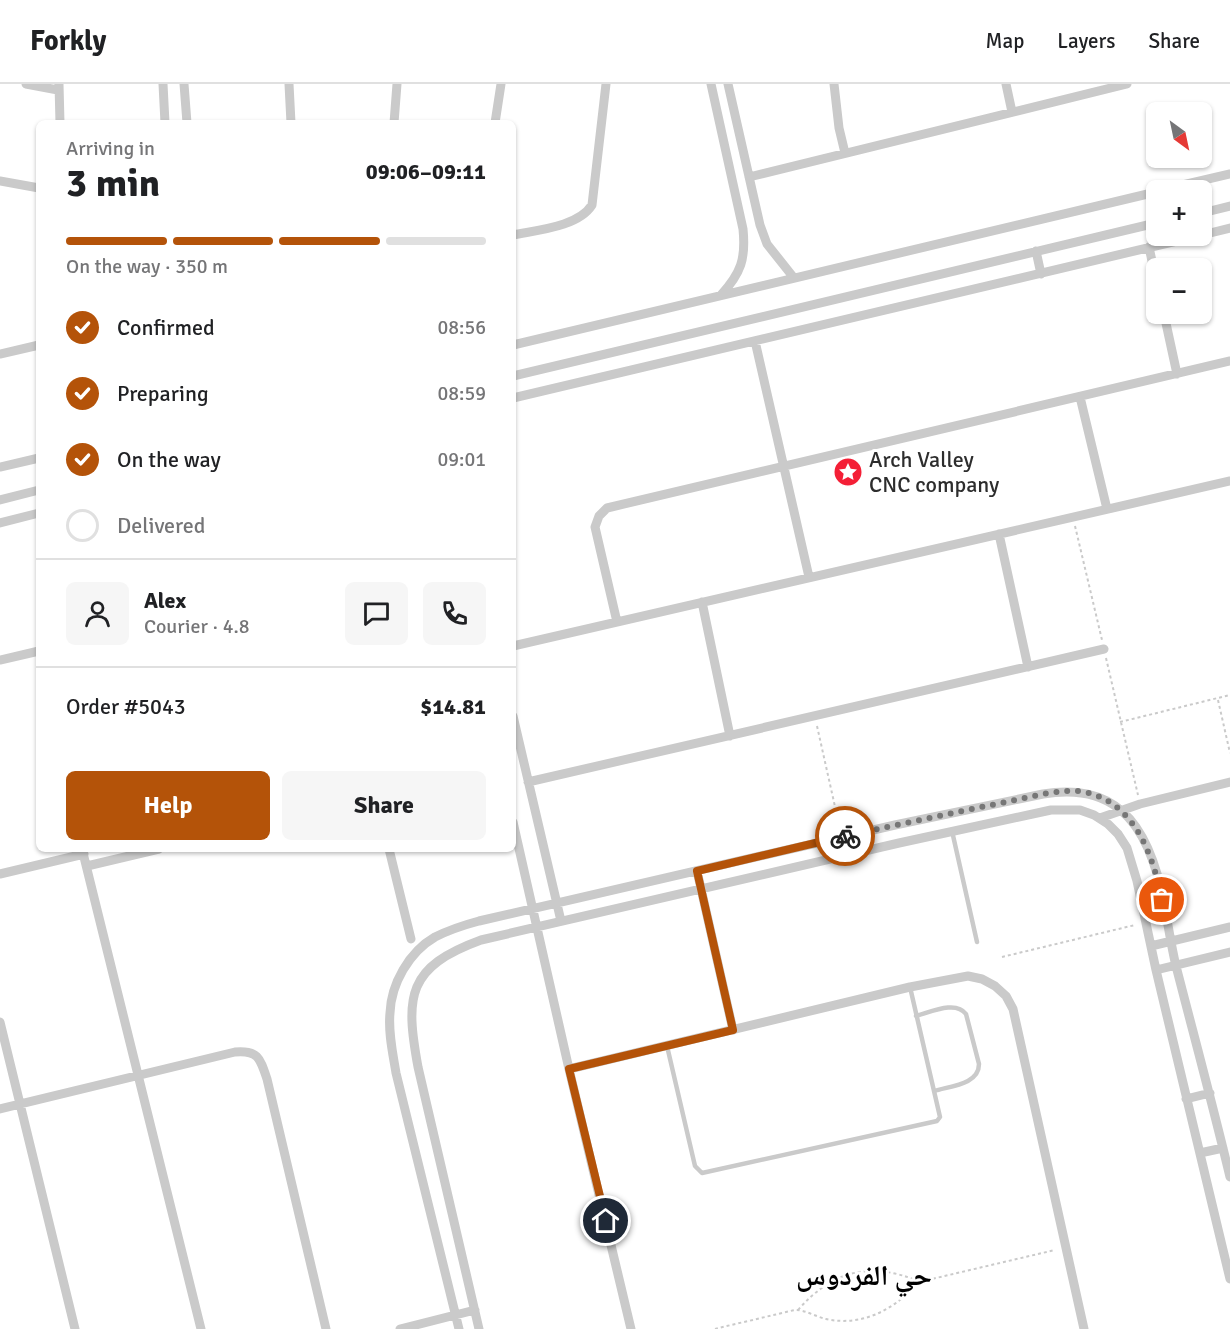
<!DOCTYPE html>
<html lang="en">
<head>
<meta charset="utf-8">
<style>
  body { margin:0; font-family:Signika,"Noto Naskh Arabic",sans-serif; background:#f6f6f6; color:#202124; height:100vh; display:flex; flex-direction:column; font-size:22px; white-space:nowrap }
  * { box-sizing:border-box; margin:0 }
  p { font-size:20px; color:#757577 }
  .icon { flex:none; width:33px; height:33px; fill:none; stroke:currentColor; stroke-width:2; stroke-linecap:round; stroke-linejoin:round }
  .map { position:relative; flex:1; overflow:hidden }
  .panel { position:absolute; left:36px; top:36px; width:480px; height:732px; display:flex; flex-direction:column; background:#fff; border-radius:9px; box-shadow:0 2px 4px #0004 }
  .panel>* { flex:none }
  .needle { width:39px; rotate:147deg }
  .buttons { position:absolute; left:1146px; top:18px; display:grid; gap:12px }
  .buttons a { display:grid; place-items:center; width:66px; height:66px; border-radius:9px; background:#fff; box-shadow:0 2px 4px #0004; font-size:30px }
  .pin { position:absolute; display:grid; place-items:center; width:51px; height:51px; color:#fff; margin:-26px; border:3px solid #fff; border-radius:50%; box-shadow:0 2px 6px #0007 }
  .courier { position:absolute; display:grid; place-items:center; width:60px; height:60px; margin:-30px; border:4px solid #b45309; border-radius:50%; background:#fff; color:#222; box-shadow:0 2px 8px #0007 }
  .head em { font-style:normal; font-weight:700 }
  .head div { display:flex; flex-direction:column-reverse }
  .head { display:flex; align-items:center; justify-content:space-between; height:102px; padding:0 30px }
  h1 { font-size:39px; font-weight:700; line-height:45px }
  .bar { display:grid; grid-template-columns:repeat(4,1fr); gap:9px 6px; align-content:center; height:72px; padding:0 30px }
  .bar i { height:8px; border-radius:4px; background:#e0e0e0 }
  .bar .on { background:#b45309 }
  .bar p { grid-column:span 4 }
  .line { display:flex; align-items:center; gap:15px; padding:0 30px; border-top:2px solid #e0e0e0 }
  .line div { flex:1 }
  .round { display:grid; place-items:center; flex:none; width:63px; height:63px; border-radius:9px; background:#f6f6f6 }
  ol { padding:0 30px; list-style:none }
  li { display:flex; align-items:center; gap:18px; height:66px }
  li p { margin-inline-start:auto }
  li .icon { padding:6px; border-radius:50%; background:#b45309; color:#fff; stroke-width:4 }
  li:last-child { color:#757577 }
  li i { width:33px; height:33px; border:3px solid #e0e0e0; border-radius:50% }
  .button { display:flex; gap:12px; margin-top:auto; padding:12px 30px }
  .button a { flex:1; height:69px; border-radius:9px; background:#b45309; color:#fff; font-size:24px; font-weight:700; line-height:69px; text-align:center }
  .button a+a { background:#f6f6f6; color:#202124 }
  header { display:flex; align-items:center; gap:36px; box-sizing:border-box; height:84px; padding:0 30px; background:#fff; border-bottom:2px solid #e0e0e0 }
  header strong { font-size:28px }
  nav { display:flex; gap:33px; margin-inline-start:auto; font-size:21px }
  .map>svg:first-child { display:block }
  .lines { fill:none; stroke-linecap:round; stroke-linejoin:round }
  .path { stroke:#cacaca; stroke-width:2; stroke-dasharray:3 3; stroke-linecap:butt }
  .lane { stroke:#cacaca; stroke-width:4.5 }
  .street { stroke:#cacaca; stroke-width:9 }
  .done { stroke:#767676; stroke-width:6; stroke-dasharray:0 10.8 }
  .route { stroke:#b45309; stroke-width:8 }
  .labels { text-anchor:middle; dominant-baseline:central; stroke-width:6; stroke-linejoin:round; paint-order:stroke }
  .poi-label { font-size:22px; fill:#2d2d2d; stroke:#fff; text-anchor:start }
  .district-label { font-size:28px; font-weight:bold; fill:#000; stroke:#fff }
</style>
</head>
<body>
<header>
<strong>Forkly</strong>
<nav><a>Map</a><a>Layers</a><a>Share</a></nav>
</header>
<div class="map">
<svg width="1230" height="1245" viewBox="0 0 1230 1245">
  <rect width="100%" height="100%" fill="#fff"/>
  <g class="lines">
    <path class="path" d="M1075,442L1102,556
      M1106,574L1138,711
      M1218,616L1230,669
      M1120,638L1230,611
      M817,642L840,745
      M1002,873L1135,841
      M798,1226C832,1187 870,1177 918,1197
      M715,1245C734,1240 754,1236 773,1231C780,1230 788,1227 796,1226C805,1226 817,1233 826,1235C863,1243 895,1225 919,1198L1055,1166"/>
    <path class="lane" d="M952,747L977,858
      M916,932C931,928 956,916 966,930L979,980C979,1001 949,1002 934,1007
      M667,962L695,1082L702,1089L937,1037L940,1033L910,903"/>
    <path class="street" d="M26,0L58,6
      M59,0L60,39
      M163,0L165,39
      M184,0L187,39
      M289,0L291,39
      M711,0L743,145C746,175 741,189 721,211
      M728,0L760,141L767,160L794,194
      M834,0L839,44L845,69
      M1006,0L1012,28
      M394,39L397,0
      M495,39L501,0
      M749,93L1127,0
      M0,97L39,104
      M1161,106L1230,90
      M1202,129L1230,122
      M513,151C537,146 578,143 592,121L606,0
      M1202,151L1230,144
      M1149,163L1156,196
      M1036,167L1041,190
      M1164,230L1177,290
      M755,257L809,493
      M513,261L1156,108
      M0,270L39,261
      M513,292L1156,139
      M1080,313L1107,425
      M513,314L1198,152
      M0,383L39,374
      M0,416L39,406
      M0,439L39,429
      M999,450L1028,583
      M702,518L730,652
      M617,538L595,443L599,432L607,424L1230,277
      M513,562L1230,397
      M0,576L39,567
      M513,632L561,837
      M528,698L1104,565
      M1100,734L1140,720L1230,698
      M513,738L569,985L631,1245
      M82,765L201,1245
      M389,765L411,855
      M87,782L159,765
      M697,787L733,946
      M0,790L84,770
      M1151,862L1230,843
      M1156,886L1230,868
      M0,938L75,1245
      M569,985L910,903L968,892L982,895L995,902L1006,912L1013,925L1084,1245
      M1186,1015L1210,1009
      M0,1025L235,968C258,966 260,974 267,995L326,1245
      M1200,1069L1223,1064
      M400,1245L475,1226
      M459,1245L396,989C393,970 388,949 390,929C391,900 409,868 435,853C449,846 464,841 479,837L895,741L1043,710C1080,704 1113,710 1136,743C1163,782 1165,836 1176,882C1194,952 1213,1022 1230,1093
      M479,1245L418,983C405,912 407,883 481,856L899,759L1051,726H1080L1094,731L1108,740L1118,750L1127,764L1137,797L1156,886L1230,1195"/>
  </g>
  <g class="lines">
    <path class="done" d="M845,752L1043,710C1057,708 1071,705 1085,708C1135,719 1153,771 1162,816"/>
    <path class="route" d="M606,1137L569,985L733,946L697,787L845,752"/>
  </g>
  <defs>
    <g id="sight-disc" transform="scale(1.5)"><circle r="9.5" fill="#f41f36" stroke="#fff"/><path d="M0-6L1.8-2.2L6-1.7L2.9 1.2L3.7 5.4L0 3.3L-3.7 5.4L-2.9 1.2L-6-1.7L-1.8-2.2Z" fill="#fff"/></g>
  </defs>
  <g fill-rule="evenodd">
    <use href="#sight-disc" x="848" y="388"/>
  </g>
  <g class="labels">
    <g class="poi-label">
      <text x="869" y="375">Arch Valley<tspan x="869" dy="25">CNC company</tspan></text>
    </g>
    <g class="district-label">
      <text x="864" y="1192">حي الفردوس</text>
    </g>
  </g>
</svg>
<div class="buttons">
<a><svg class="needle" viewBox="-14 -14 28 28"><path d="M0-13l5 13h-10z" fill="#e53935"/><path d="M0 13l5-13h-10z" fill="#757577"/></svg></a>
<a>+</a>
<a>−</a>
</div>
<div class="pin" style="left:1162px;top:816px;background:#ea580c"><svg class="icon" aria-label="bag" viewBox="0 0 24 24"><path d="M5 8h14l-1 12H6zM9 8a3 3 0 0 1 6 0"/></svg></div>
<div class="pin" style="left:606px;top:1137px;background:#1f2937"><svg class="icon" aria-label="home" viewBox="0 0 24 24"><path d="M3 11l9-7 9 7M6 9v11h12V9"/></svg></div>
<div class="courier" style="left:845px;top:752px"><svg class="icon" aria-label="bike" viewBox="0 0 24 24"><circle cx="6" cy="16" r="4"/><circle cx="18" cy="16" r="4"/><path d="M6 16l4-8h5l3 8M10 8l3 8H6M13 5h3"/></svg></div>
<section class="panel">
<div class="head"><div><h1>3 min</h1><p>Arriving in</p></div><em>09:06–09:11</em></div>
<div class="bar"><i class="on"></i><i class="on"></i><i class="on"></i><i></i><p>On the way · 350 m</p></div>
<ol>
<li><svg class="icon" aria-label="check" viewBox="0 0 24 24"><path d="M5 12l5 5 9-10"/></svg>Confirmed<p>08:56</p></li>
<li><svg class="icon" aria-label="check" viewBox="0 0 24 24"><path d="M5 12l5 5 9-10"/></svg>Preparing<p>08:59</p></li>
<li><svg class="icon" aria-label="check" viewBox="0 0 24 24"><path d="M5 12l5 5 9-10"/></svg>On the way<p>09:01</p></li>
<li><i></i>Delivered</li>
</ol>
<div class="line" style="height:108px"><a class="round"><svg class="icon" aria-label="person" viewBox="0 0 24 24"><circle cx="12" cy="8" r="4"/><path d="M4 21q1-7 8-7t8 7"/></svg></a><div><b>Alex</b><p>Courier · 4.8</p></div><a class="round"><svg class="icon" aria-label="chat" viewBox="0 0 24 24"><path d="M4 5h16v11H9l-5 4z"/></svg></a><a class="round"><svg class="icon" aria-label="phone" viewBox="0 0 24 24"><path d="M5 4h4l2 5-3 2q2 4 5 5l2-3 5 2v4C11 20 4 13 5 4z"/></svg></a></div>
<div class="line" style="height:78px"><div>Order #5043</div><b>$14.81</b></div>
<div class="button"><a>Help</a><a>Share</a></div>
</section>
</div>
</body>
</html>
